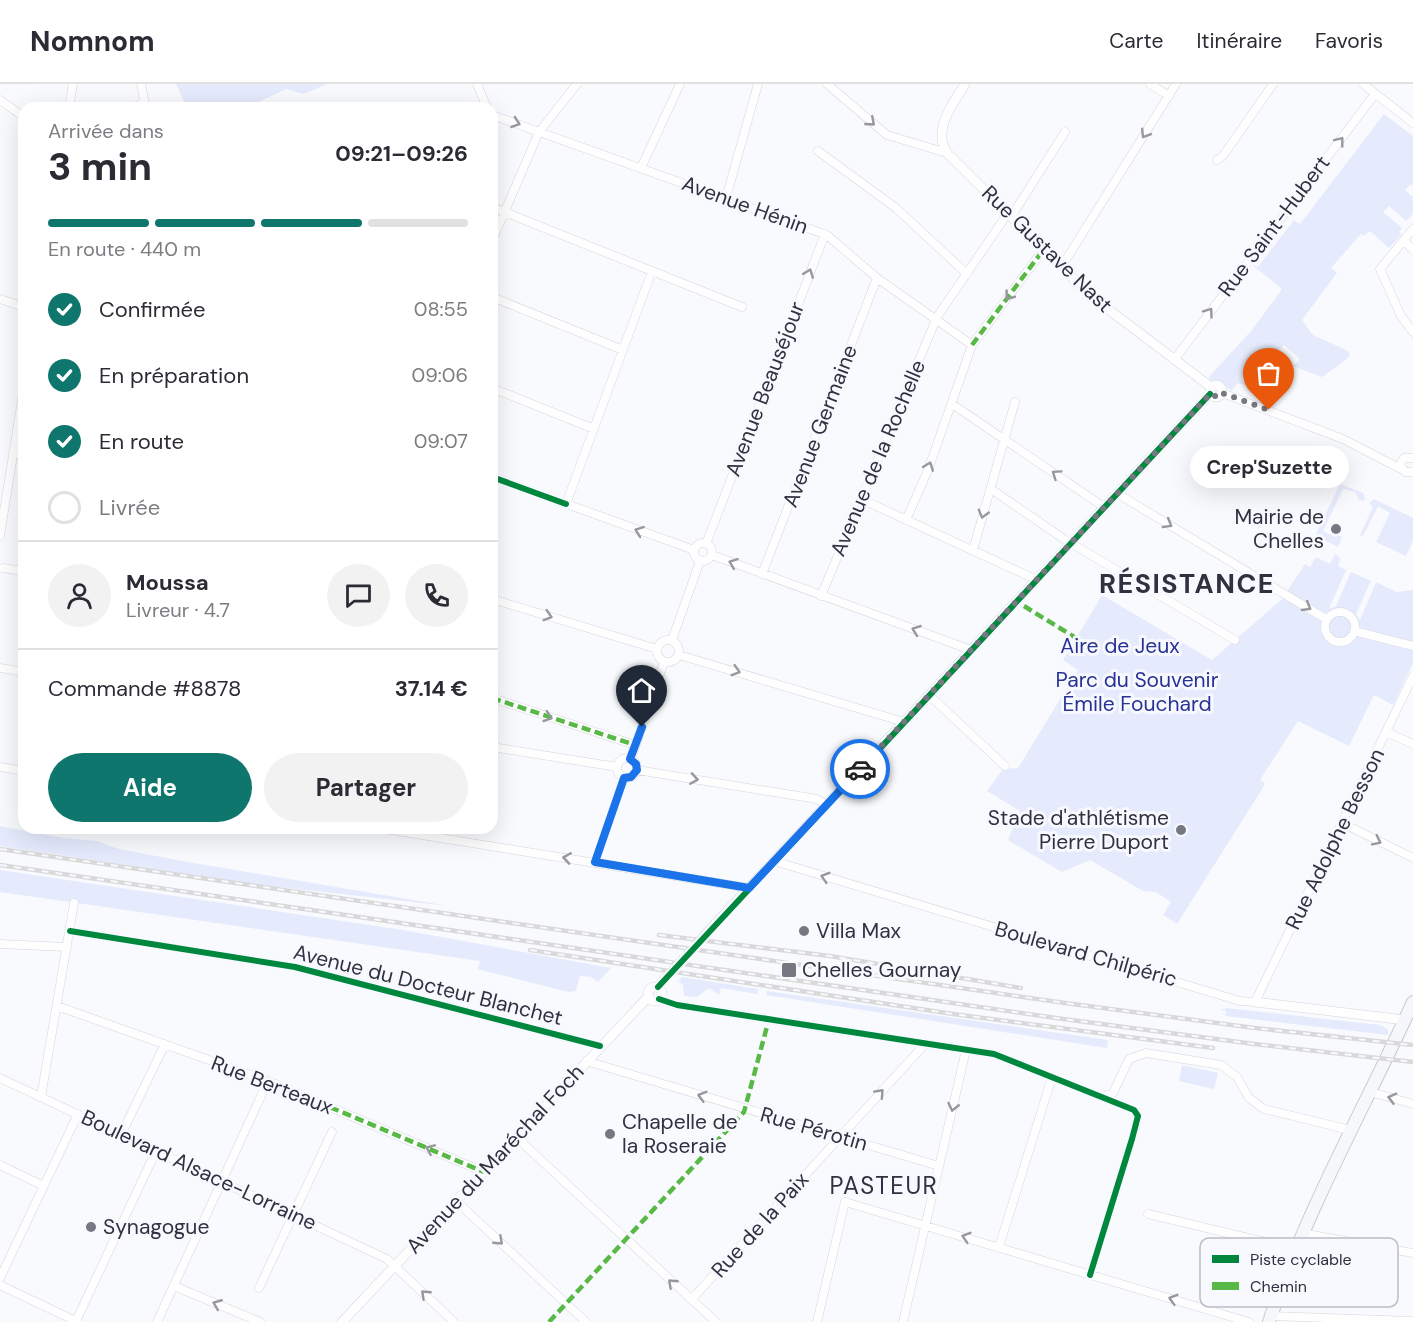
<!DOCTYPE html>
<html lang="fr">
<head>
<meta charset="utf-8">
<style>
  body { margin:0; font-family:"DM Sans",sans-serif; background:#f2f2f3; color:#2b2b33; height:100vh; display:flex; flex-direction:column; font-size:22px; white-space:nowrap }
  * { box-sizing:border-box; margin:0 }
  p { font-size:20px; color:#7c7c81 }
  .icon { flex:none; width:33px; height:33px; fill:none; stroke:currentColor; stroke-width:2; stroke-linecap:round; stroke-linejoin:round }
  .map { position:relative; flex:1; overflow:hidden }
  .drawer { position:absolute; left:18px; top:18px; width:480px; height:732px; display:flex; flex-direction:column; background:#fff; border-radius:18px; box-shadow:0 6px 24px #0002 }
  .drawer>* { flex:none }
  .pin { position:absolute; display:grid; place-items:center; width:51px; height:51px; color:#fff; margin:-62px -26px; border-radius:50% 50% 50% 0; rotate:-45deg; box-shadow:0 0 6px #0007 }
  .pin .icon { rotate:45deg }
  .courier { position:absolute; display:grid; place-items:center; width:60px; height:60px; margin:-30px; border:4px solid #1a73e8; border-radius:50%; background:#fff; color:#222; box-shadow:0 2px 8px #0007 }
  .bubble { position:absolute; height:42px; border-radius:21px; background:#fff; box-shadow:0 6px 24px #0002; font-size:20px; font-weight:700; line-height:42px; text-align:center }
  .head em { font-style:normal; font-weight:700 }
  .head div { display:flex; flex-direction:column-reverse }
  .head { display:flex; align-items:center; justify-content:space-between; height:102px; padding:0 30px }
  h1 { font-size:39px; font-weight:700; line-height:45px }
  .bar { display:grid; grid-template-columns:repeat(4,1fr); gap:9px 6px; align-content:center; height:72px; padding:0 30px }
  .bar i { height:8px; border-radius:4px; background:#e1e1e2 }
  .bar .selected { background:#0f766e }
  .bar p { grid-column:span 4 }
  .line { display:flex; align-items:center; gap:15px; padding:0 30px; border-top:2px solid #e1e1e2 }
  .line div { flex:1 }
  .round { display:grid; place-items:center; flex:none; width:63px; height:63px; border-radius:32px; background:#f2f2f3 }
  ol { padding:0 30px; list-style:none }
  li { display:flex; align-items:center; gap:18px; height:66px }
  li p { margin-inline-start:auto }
  li .icon { padding:6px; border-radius:50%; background:#0f766e; color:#fff; stroke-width:4 }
  li:last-child { color:#7c7c81 }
  li i { width:33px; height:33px; border:3px solid #e1e1e2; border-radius:50% }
  .primary-button { display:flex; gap:12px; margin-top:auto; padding:12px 30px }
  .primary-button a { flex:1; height:69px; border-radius:36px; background:#0f766e; color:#fff; font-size:24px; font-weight:700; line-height:69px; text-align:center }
  .primary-button a+a { background:#f2f2f3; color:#2b2b33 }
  header { display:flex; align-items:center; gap:36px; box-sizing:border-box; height:84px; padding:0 30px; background:#fff; border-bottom:2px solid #e1e1e2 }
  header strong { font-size:28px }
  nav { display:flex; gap:33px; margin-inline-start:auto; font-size:21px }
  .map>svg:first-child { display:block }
  .green { fill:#e5ebfd }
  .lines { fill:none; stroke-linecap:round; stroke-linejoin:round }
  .tertiary-tunnel { stroke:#d1d2d7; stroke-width:9; stroke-dasharray:9 4.5; stroke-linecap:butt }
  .minor-casing { stroke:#d4d6dd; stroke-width:9 }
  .tertiary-casing { stroke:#d4d6dd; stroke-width:10 }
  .primary-casing { stroke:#c8cad0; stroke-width:14 }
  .minor { stroke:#fefeff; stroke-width:8 }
  .tertiary { stroke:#fefeff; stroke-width:9 }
  .primary { stroke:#f6f7fa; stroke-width:12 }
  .rail-casing { stroke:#d9d9da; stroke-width:4.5 }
  .rail { stroke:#f7f9ff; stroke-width:2; stroke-dasharray:7; stroke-linecap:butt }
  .quiet { stroke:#58b947; stroke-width:4.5; stroke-dasharray:9 4.5; stroke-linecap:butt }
  .cycleway-casing { stroke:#f7f9ff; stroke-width:10 }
  .cycleway { stroke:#00873e; stroke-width:6 }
  .oneway { stroke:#96989e }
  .done { stroke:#767881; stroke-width:6; stroke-dasharray:0 10.8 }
  .route { stroke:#1a73e8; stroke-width:8 }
  .poi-dot { fill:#767881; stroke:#f7f9ff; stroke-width:2 }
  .labels { text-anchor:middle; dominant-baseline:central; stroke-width:6; stroke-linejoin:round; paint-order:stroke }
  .street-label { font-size:21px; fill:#2f323e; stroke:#f7f9ff }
  .poi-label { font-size:21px; fill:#2f323e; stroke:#f7f9ff; text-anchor:start }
  .park-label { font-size:21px; fill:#283294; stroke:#f7f9ff }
  .quarter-label { font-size:24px; letter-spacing:1.5px; fill:#2f323e; stroke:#f7f9ff }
  .district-label { font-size:27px; font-weight:bold; letter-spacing:1.5px; fill:#2f323e; stroke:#f7f9ff }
  .key { fill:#f7f9ff; stroke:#bbbdc5; stroke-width:1.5 }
  .key-label { font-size:16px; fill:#2f323e }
</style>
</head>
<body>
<header>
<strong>Nomnom</strong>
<nav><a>Carte</a><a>Itinéraire</a><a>Favoris</a></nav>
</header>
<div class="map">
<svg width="1413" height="1238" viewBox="0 0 1413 1238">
  <rect width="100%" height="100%" fill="#f9fafd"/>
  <path class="green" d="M176,0H328L303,10L286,5L246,24H187Z
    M1384,30L1413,52V102L1411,100L1405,106L1413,113V130L1406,137L1389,122L1383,128L1402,144L1399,148L1402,150L1389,164L1370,147L1364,152L1361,150L1331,184L1337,189L1302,236L1313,251L1346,266L1350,269L1348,274L1322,293L1293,282L1300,275L1284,261L1274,270L1269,265L1243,292L1241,295L1247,302L1238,299L1231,307L1221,297L1211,296L1209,293L1252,246L1282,205L1251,180L1258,183L1294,136L1300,140Z
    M1281,373L1294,378L1282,402L1270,396Z
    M1340,400L1363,409L1365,415L1364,417L1359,416L1355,408L1343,405L1323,447L1336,453L1337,451L1342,453L1338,463L1315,452Z
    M1374,415L1413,434V457L1406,472L1376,458L1390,429L1378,422L1363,452L1360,451L1373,423L1369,419Z
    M1335,470L1340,474L1338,482L1346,486L1329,525L1336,522L1351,488L1371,497L1356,530L1360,536L1376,498L1397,508L1413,506V579L1393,621L1374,611L1349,662L1298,637L1260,696L1265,699L1264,702L1177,840L1163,831L1171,818L1156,808L1143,807L1090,776L1062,788L1008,756L1020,727L987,707L1003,685L1018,684L1078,586L1063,576L1102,511L1212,576L1282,515L1305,480L1310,483L1316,473L1330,480Z
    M0,742L64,754L97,757L119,765L182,777L449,822L260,801L0,762Z
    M0,786L403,846L611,884L598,898L591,893L580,892L576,907L568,908L478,885L480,877L0,808Z
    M682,893L758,905L757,910L721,904L719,911L709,904L697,913L684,912L683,901L678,897Z
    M767,907L1108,956L1107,964L766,911Z
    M1227,924L1380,941L1388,945V951L1225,932L1226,927L1220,926Z
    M1182,981L1218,989L1214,1005L1179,997Z"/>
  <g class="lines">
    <path class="tertiary-tunnel" d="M668,891L703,853"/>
    <g class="minor-casing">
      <path id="minor" d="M141,0L145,21
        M477,0L487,24
        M827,0L887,51L947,69
        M1150,0L1169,12
        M1363,0L1413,39
        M0,16L24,33
        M69,24L73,0
        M132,24L141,20L150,24
        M492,31L827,151L877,194L972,261
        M818,67L896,124L967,190
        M1217,76L1223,72L1273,0
        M641,84L680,0
        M726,114L758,0
        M492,123L742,223
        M1011,133L1065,48
        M1413,145L1380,185L1401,232L1413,248
        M1404,156L1413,166
        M492,157L539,48L577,0
        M1062,182L1176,0
        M492,213L623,266
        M0,215L24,223
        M1174,276L1375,10
        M492,304L594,345
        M1222,309L1343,355L1401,385
        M952,320L1104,423
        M13,369L24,371
        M1413,374H1404L1400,380L1405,388H1413
        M492,393L694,466
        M991,405L1064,455L1235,556
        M1118,410L1326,535
        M861,415L1037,496
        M566,420L652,187
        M906,436L928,386L972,261L1044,165
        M0,452L24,303
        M694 468a9 9 0 1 1 18 0a9 9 0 1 1-18 0Z
        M706,460L825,150
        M973,466L1015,318
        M712,471L971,566
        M3,484L24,487
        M762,490L877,194
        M821,512L937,233L1008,129
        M492,515L657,565
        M1325 543a15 15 0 1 1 30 0a15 15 0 1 1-30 0Z
        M1354,547L1413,562
        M657 567a11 11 0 1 1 22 0a11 11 0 1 1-22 0Z
        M672,556L700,477
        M679,571L904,638
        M0,584L24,588
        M929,611L1005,682
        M492,614L635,661
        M1386,648L1413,660
        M492,663L617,683
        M617 684a10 10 0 1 1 20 0a10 10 0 1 1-20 0Z
        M631,675L664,578
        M0,683L24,687
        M637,686L817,715L826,721
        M1342,739L1413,774
        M379,744L749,804
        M774,777L1240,917L1255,918L1413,592
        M595,778L624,694
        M70,847L295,883L600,962
        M0,860L67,863
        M659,915L677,921L994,970L1134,1026L1138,1032L1132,1055L1090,1191
        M57,922L268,997L484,1088
        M586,977L939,1082
        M0,994L387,1175L454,1238
        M1370,1008L1413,1020
        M41,1013L74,819
        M1103,1013L1113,1009L1129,975L1146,969L1221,981L1237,993L1249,1014L1264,1025L1350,1046
        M121,1051L165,960
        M516,1053L716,1238
        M0,1081L44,1102
        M456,1117L586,1238
        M1148,1130L1294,1165
        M1301,1149L1413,1169
        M999,1163L1052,993
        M0,1194L78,1030
        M0,1201L78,1238
        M174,1202L260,1238
        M259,1204L332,1048
        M691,1216L926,959
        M1271,1232L1413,1237
        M76,1237L156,1067
        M157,1238L268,997
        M817,1238L845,1118L1249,1238
        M903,1238L966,966"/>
    </g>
    <g class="tertiary-casing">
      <path id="tertiary" d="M965,0C953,20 932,45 947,69L1092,213L1211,303
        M1210 307a6 6 0 1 1 12 0a6 6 0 1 1-12 0Z
        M703,853L1210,310
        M658,903L668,891
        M648 910a7 7 0 1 1 14 0a7 7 0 1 1-14 0Z
        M1255,918L1405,936
        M342,1238L649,912"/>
    </g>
    <g class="primary-casing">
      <path id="primary" d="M1269,1238C1306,1126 1364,1025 1413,918"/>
    </g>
    <use href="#minor" class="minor"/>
    <use href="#tertiary" class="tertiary"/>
    <use href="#primary" class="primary"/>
    <g class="rail-casing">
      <path id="rail" d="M0,765L1065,919L1255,944L1413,961
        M0,781L1063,935L1254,960L1413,978
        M659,851L830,872L1021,904
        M530,866L953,930L1213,964"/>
    </g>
    <use href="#rail" class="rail"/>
    <path class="quiet" d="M972,261L1044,165
      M1024,522L1076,554
      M492,614L635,661
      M268,997L484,1088
      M549,1238L744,1028L769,935"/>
    <g class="cycleway-casing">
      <path id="cycleway" d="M492,393L566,420
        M595,778L624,694
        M70,847L295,883L600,962
        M658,903L1210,310
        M659,915L677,921L994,970L1134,1026L1138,1032L1132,1055L1090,1191"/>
    </g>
    <use href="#cycleway" class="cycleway"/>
  </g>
  <defs><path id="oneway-chevron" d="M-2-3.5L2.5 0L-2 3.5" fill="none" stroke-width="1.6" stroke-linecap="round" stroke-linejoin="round" transform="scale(1.5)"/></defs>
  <g class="oneway">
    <use href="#oneway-chevron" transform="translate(871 38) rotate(41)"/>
    <use href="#oneway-chevron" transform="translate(516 39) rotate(19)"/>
    <use href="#oneway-chevron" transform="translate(1145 50) rotate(122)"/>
    <use href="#oneway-chevron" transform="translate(1340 57) rotate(-52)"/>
    <use href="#oneway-chevron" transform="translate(809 189) rotate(-69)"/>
    <use href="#oneway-chevron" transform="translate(1009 212) rotate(127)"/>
    <use href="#oneway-chevron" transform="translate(1209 228) rotate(-54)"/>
    <use href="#oneway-chevron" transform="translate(929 382) rotate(-69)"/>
    <use href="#oneway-chevron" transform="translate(1056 390) rotate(-145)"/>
    <use href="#oneway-chevron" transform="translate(983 430) rotate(106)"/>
    <use href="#oneway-chevron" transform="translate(1168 440) rotate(31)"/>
    <use href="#oneway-chevron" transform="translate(639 447) rotate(-160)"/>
    <use href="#oneway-chevron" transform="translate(733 479) rotate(-159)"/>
    <use href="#oneway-chevron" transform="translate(1307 523) rotate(31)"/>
    <use href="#oneway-chevron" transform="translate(548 532) rotate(17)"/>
    <use href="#oneway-chevron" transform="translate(916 546) rotate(-160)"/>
    <use href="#oneway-chevron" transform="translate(736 587) rotate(17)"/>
    <use href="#oneway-chevron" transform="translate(548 633) rotate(18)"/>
    <use href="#oneway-chevron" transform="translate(694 695) rotate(9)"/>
    <use href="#oneway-chevron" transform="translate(1377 757) rotate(26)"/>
    <use href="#oneway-chevron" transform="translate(567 774) rotate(-171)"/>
    <use href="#oneway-chevron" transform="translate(825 793) rotate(-163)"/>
    <use href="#oneway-chevron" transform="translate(880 1009) rotate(-47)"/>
    <use href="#oneway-chevron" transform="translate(702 1012) rotate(-164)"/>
    <use href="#oneway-chevron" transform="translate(1392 1014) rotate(-165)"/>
    <use href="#oneway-chevron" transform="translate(953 1023) rotate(103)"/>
    <use href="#oneway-chevron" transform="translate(430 1065) rotate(-157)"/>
    <use href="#oneway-chevron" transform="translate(966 1153) rotate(-163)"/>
    <use href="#oneway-chevron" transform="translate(499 1157) rotate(43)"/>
    <use href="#oneway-chevron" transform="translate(672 1199) rotate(-137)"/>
    <use href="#oneway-chevron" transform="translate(425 1210) rotate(-137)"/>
    <use href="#oneway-chevron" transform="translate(1173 1215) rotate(-164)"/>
    <use href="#oneway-chevron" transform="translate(217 1220) rotate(-158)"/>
  </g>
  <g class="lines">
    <path class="done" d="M860,685L1210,310L1218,313L1222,309L1269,326"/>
    <path class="route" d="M642,643L630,675L636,680L637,686L631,693L624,694L595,778L749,804L860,685"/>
  </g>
  <g class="poi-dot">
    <circle cx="1336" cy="445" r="6"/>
    <circle cx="1181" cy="746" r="6"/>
    <circle cx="804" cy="847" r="6"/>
    <rect x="781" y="878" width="16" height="16" rx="3"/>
    <circle cx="610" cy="1050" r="6"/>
    <circle cx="91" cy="1143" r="6"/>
  </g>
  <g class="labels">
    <g class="street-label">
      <text transform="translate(745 121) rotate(20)">Avenue Hénin</text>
      <text transform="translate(1274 142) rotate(-53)">Rue Saint-Hubert</text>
      <text transform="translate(1047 165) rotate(44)">Rue Gustave Nast</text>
      <text transform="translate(765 305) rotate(-69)">Avenue Beauséjour</text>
      <text transform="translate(820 342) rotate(-69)">Avenue Germaine</text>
      <text transform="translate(878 374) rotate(-67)">Avenue de la Rochelle</text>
      <text transform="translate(1335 755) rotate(-64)">Rue Adolphe Besson</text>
      <text transform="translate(1086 870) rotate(16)">Boulevard Chilpéric</text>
      <text transform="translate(428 901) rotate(14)">Avenue du Docteur Blanchet</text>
      <text transform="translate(272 1001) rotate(21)">Rue Berteaux</text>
      <text transform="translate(814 1045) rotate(16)">Rue Pérotin</text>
      <text transform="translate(495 1075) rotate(-47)">Avenue du Maréchal Foch</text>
      <text transform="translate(199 1086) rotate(25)">Boulevard Alsace-Lorraine</text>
      <text transform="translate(760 1141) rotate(-48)">Rue de la Paix</text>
    </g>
    <g class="poi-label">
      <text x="1324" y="433" text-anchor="end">Mairie de<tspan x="1324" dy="24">Chelles</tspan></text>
      <text x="1169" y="734" text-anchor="end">Stade d'athlétisme<tspan x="1169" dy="24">Pierre Duport</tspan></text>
      <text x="816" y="847">Villa Max</text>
      <text x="802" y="886">Chelles Gournay</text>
      <text x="622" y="1038">Chapelle de<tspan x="622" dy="24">la Roseraie</tspan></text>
      <text x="103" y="1143">Synagogue</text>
    </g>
    <g class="park-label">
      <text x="1120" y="562">Aire de Jeux</text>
      <text x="1137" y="596">Parc du Souvenir<tspan x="1137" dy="24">Émile Fouchard</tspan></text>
    </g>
    <g class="quarter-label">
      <text x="884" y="1101">PASTEUR</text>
    </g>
    <g class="district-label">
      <text x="1187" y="499">RÉSISTANCE</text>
    </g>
  </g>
  <rect x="1200" y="1154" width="198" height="69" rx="9" class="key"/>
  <rect x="1212" y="1171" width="27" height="8" fill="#00873e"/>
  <rect x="1212" y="1198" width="27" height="8" fill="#58b947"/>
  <g class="key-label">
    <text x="1250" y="1181">Piste cyclable</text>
    <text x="1250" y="1208">Chemin</text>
  </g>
</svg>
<div class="pin" style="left:1269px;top:326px;background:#ea580c"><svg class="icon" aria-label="bag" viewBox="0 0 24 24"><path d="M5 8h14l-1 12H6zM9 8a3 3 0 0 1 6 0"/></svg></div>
<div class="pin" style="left:642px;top:643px;background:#1f2937"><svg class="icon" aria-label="home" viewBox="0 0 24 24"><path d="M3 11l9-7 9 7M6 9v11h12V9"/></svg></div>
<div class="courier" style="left:860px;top:685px"><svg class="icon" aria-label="car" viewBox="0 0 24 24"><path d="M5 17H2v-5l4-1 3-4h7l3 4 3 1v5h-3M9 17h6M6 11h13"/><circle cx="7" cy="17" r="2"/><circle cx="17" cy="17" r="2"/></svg></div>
<div class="bubble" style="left:1190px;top:362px;width:159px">Crep'Suzette</div>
<section class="drawer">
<div class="head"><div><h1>3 min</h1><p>Arrivée dans</p></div><em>09:21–09:26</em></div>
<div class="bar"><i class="selected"></i><i class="selected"></i><i class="selected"></i><i></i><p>En route · 440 m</p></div>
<ol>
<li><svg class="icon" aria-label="check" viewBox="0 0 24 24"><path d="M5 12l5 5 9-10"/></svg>Confirmée<p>08:55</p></li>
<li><svg class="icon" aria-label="check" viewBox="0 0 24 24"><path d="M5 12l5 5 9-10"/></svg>En préparation<p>09:06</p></li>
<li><svg class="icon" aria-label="check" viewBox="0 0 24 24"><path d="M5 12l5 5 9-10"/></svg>En route<p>09:07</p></li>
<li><i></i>Livrée</li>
</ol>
<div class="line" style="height:108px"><a class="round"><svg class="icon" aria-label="person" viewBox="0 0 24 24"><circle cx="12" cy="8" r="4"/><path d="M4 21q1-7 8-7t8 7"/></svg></a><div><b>Moussa</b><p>Livreur · 4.7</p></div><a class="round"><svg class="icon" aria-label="chat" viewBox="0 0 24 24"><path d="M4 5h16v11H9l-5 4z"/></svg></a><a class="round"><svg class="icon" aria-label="phone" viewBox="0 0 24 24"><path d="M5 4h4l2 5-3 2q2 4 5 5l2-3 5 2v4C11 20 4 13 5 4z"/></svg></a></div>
<div class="line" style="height:78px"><div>Commande #8878</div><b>37.14 €</b></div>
<div class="primary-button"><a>Aide</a><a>Partager</a></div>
</section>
</div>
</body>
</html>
